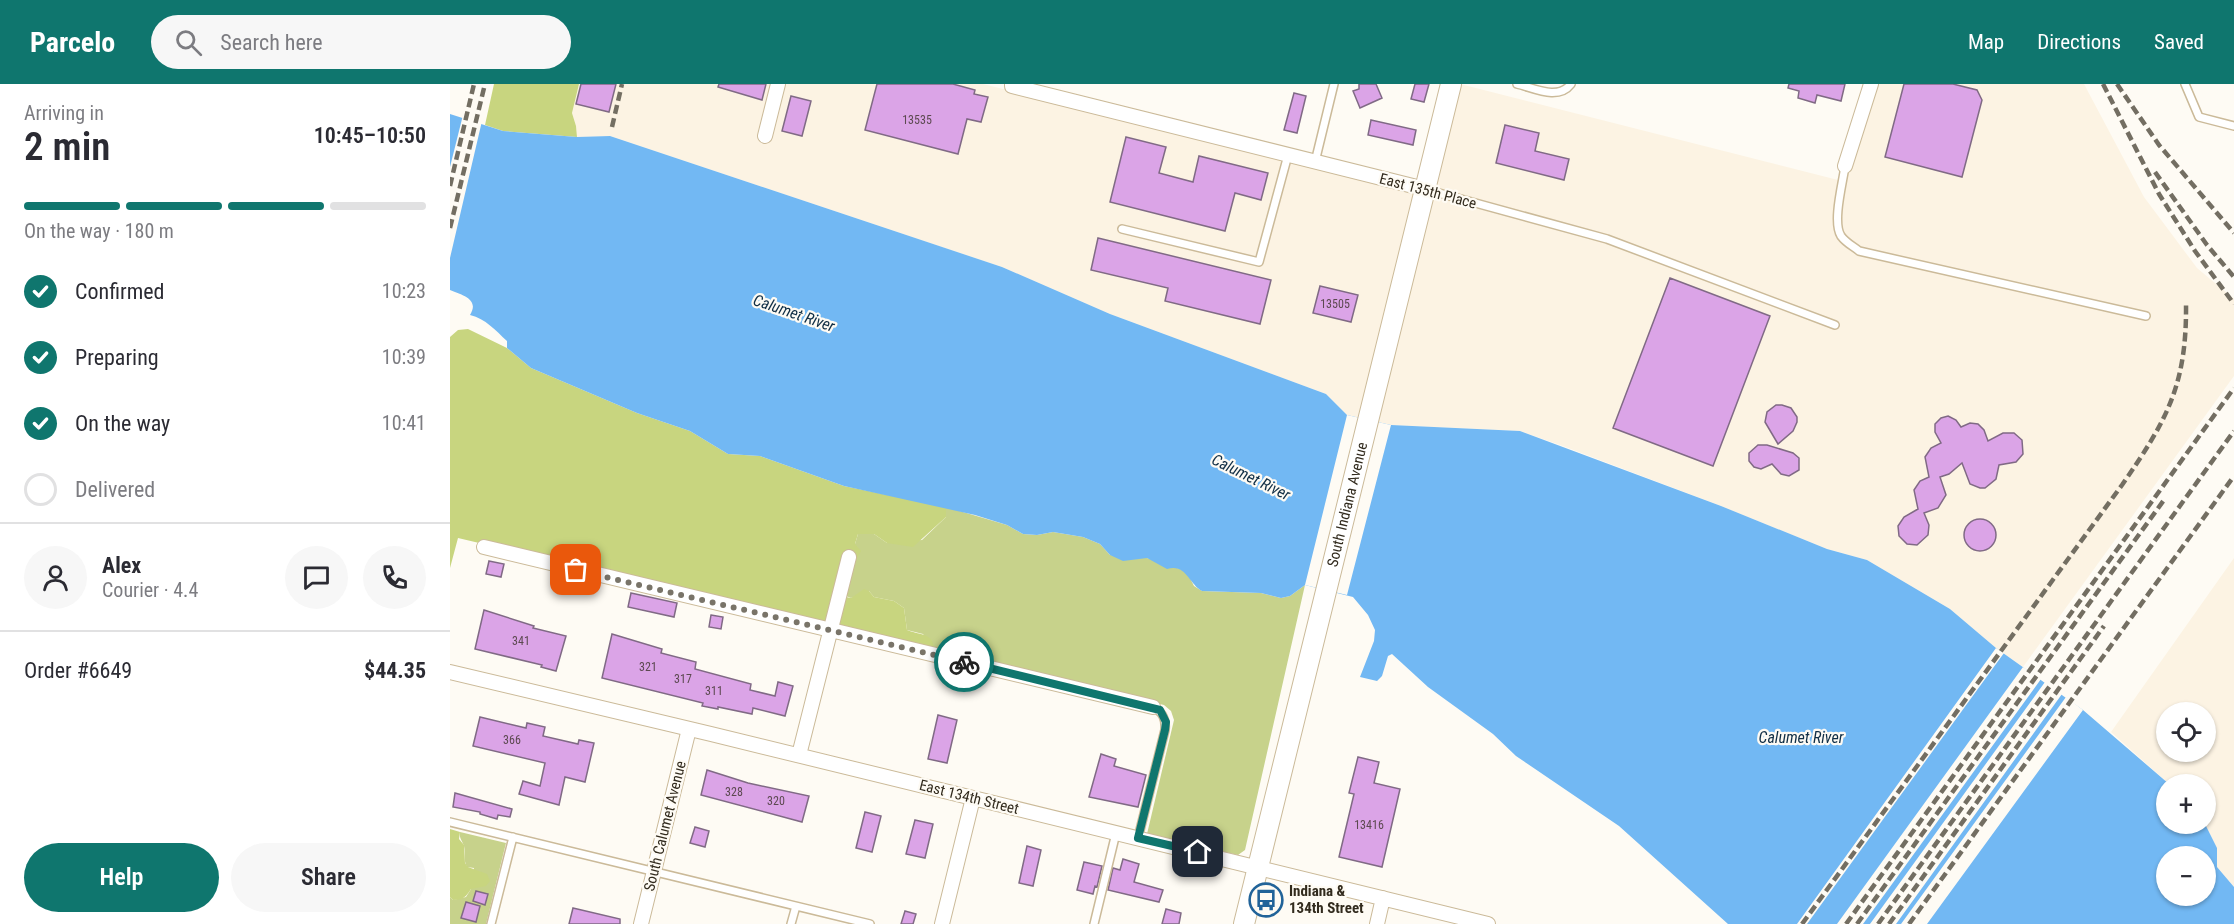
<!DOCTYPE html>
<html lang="en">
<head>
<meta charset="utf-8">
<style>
  body { margin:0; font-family:"Roboto Condensed",sans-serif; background:#f7f7f7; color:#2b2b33; height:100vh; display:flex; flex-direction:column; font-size:22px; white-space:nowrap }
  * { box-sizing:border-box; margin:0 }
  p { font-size:20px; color:#7c7c81 }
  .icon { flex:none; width:33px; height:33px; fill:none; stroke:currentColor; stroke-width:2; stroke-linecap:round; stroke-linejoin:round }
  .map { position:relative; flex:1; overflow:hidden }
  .sheet { display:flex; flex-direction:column; background:#fff; width:450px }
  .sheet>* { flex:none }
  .fabs { position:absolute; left:1706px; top:618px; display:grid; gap:12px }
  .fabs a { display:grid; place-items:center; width:60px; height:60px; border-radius:50%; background:#fff; box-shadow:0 2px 4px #0004; font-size:30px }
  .pin { position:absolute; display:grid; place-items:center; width:51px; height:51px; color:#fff; margin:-26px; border-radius:12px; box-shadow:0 3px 9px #0006 }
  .courier { position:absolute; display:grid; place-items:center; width:60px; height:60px; margin:-30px; border:4px solid #0f766e; border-radius:50%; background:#fff; color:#222; box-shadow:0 2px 8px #0007 }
  .summary em { font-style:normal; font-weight:600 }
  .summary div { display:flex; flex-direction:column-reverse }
  .summary { display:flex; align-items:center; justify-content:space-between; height:102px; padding:0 24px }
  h1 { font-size:39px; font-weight:600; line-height:45px }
  .bar { display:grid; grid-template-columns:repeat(4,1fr); gap:9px 6px; align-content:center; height:72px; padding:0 24px }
  .bar i { height:8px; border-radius:4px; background:#e1e1e2 }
  .bar .selected { background:#0f766e }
  .bar p { grid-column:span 4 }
  .line { display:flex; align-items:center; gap:15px; padding:0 24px; border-top:2px solid #e1e1e2 }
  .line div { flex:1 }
  .round { display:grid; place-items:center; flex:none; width:63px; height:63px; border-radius:32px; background:#f7f7f7 }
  ol { padding:0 24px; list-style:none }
  li { display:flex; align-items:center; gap:18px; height:66px }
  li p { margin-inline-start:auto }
  li .icon { padding:6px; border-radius:50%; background:#0f766e; color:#fff; stroke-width:4 }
  li:last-child { color:#7c7c81 }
  li i { width:33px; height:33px; border:3px solid #e1e1e2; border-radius:50% }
  .primary-button { display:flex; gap:12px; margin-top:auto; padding:12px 24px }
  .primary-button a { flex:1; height:69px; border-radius:36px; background:#0f766e; color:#fff; font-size:24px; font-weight:600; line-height:69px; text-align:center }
  .primary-button a+a { background:#f7f7f7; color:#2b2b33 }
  header { display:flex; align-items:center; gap:36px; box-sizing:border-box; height:84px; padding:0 30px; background:#0f766e; color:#fff }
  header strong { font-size:28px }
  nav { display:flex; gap:33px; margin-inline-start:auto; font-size:21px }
  .search { width:420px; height:54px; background:#f7f7f7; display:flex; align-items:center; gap:15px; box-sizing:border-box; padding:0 21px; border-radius:33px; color:#7c7c81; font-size:22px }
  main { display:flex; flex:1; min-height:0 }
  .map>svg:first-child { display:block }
  .built { fill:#fcf3e3; fill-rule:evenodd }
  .green { fill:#c7d28b }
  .forest { fill:#c8d57f }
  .water { fill:#72b8f3; fill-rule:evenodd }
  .pier { fill:#fefbf4 }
  .building { fill:#dba4e7; stroke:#806a85; stroke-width:1.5 }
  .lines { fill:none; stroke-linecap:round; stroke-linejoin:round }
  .service-casing { stroke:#cbba99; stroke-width:10 }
  .minor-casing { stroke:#cbba99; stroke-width:16 }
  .secondary-casing { stroke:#cbba99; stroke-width:22 }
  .service { stroke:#fff; stroke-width:7 }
  .minor { stroke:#fff; stroke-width:14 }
  .secondary { stroke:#fff; stroke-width:20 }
  .rail { stroke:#736e62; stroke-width:4.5; stroke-dasharray:9 4.5; stroke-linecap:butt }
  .done { stroke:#797469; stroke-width:6; stroke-dasharray:0 10.8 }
  .route { stroke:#0f766e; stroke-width:8 }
  .labels { text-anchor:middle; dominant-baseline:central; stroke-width:4.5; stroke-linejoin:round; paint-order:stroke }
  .number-label { font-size:12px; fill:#5c4950 }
  .street-label { font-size:15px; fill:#322b1e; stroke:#fefbf4 }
  .poi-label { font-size:15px; font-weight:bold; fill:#322b1e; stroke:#fefbf4; text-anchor:start }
  .water-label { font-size:16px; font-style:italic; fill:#102e45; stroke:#fefbf4 }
</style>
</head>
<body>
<header>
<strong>Parcelo</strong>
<div class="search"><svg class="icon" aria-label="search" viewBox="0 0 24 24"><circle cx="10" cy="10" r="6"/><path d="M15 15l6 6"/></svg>Search here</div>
<nav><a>Map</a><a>Directions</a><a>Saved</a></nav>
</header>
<main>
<section class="sheet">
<div class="summary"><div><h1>2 min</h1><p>Arriving in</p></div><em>10:45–10:50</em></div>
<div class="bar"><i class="selected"></i><i class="selected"></i><i class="selected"></i><i></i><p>On the way · 180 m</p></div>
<ol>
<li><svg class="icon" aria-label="check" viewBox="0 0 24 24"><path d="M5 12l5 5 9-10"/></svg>Confirmed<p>10:23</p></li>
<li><svg class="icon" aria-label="check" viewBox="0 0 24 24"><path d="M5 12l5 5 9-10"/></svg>Preparing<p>10:39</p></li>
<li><svg class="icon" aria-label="check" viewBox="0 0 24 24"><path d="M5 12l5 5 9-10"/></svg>On the way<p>10:41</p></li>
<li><i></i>Delivered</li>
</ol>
<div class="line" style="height:108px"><a class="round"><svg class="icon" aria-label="person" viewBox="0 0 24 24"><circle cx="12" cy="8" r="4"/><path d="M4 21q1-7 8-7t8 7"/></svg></a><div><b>Alex</b><p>Courier · 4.4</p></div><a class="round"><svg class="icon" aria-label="chat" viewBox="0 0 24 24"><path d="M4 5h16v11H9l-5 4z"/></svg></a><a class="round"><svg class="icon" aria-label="phone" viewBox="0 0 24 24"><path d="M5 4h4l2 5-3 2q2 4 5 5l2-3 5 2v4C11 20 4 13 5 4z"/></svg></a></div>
<div class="line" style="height:78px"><div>Order #6649</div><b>$44.35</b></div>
<div class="primary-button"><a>Help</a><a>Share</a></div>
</section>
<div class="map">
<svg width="1784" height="840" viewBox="0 0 1784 840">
  <rect width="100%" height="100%" fill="#fefbf4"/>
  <path class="built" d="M129,0H533L978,110L1010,0L1396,98L1421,0H1634L1694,113L1747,184L1784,215V292L1573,583L1546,564L1500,525L1417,476L1377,465L1271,422L1113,362L1070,347L941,341L897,331L876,310L660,230L552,183L160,52L127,53L126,42L122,29Z
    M1784,474V803L1767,783V764L1755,740V700H1719L1661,648ZM1716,628H1755V668H1716Z"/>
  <path class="green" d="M496,423L557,441L573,450L587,451L603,448L633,453L650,460L660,471L697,474L733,486L739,492L744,502L752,507L811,509L831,514L840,512L855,501L795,766L788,771L697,750L724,636L721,627L714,621L483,566L473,550L457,546L454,524L444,517L424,513L419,507L401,514L396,512L398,490L405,477V460L408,450H424L437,459L472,456L496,433Z
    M10,748L56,759L36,840H0V813L3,816L16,813L21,805L24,784L17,783C13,776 16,770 14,762C12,756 9,755 10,748Z"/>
  <path class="forest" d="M44,0H129L122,29L126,42L127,53L53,47L35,41Z
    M18,245L57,264L81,284L187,329L240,347L278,370L310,372L394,402L496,423V433L463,463L437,459L424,450H408L405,460L411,467C403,482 392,495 396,513L401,514L414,505L419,507L424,513L444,517L454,524L457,546C468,551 486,549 483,566L8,454L0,484V253L8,246Z
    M0,745L10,748L9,755L14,761L15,779L18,783L37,790L40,797L36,802L21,805C16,813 13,816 3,816L0,813Z"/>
  <path class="water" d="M0,30L53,47L127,53L160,52L552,183L660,230L876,310L897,331L941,341L1070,347L1271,422L1377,465L1417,476L1500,525L1546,564L1633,626L1719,700H1716V740H1755L1767,764V783L1784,803V840H1278L1169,742L1066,672L1043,650L978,603L942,570L938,572L932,592L927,597L910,593L924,557L925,546L918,531L903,513L855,501L840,512L831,514L811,509L752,507C739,500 736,479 717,485L697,474L673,477L660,471L650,460L633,453L603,448L587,451L573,450L557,441L525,431L394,402L310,372L278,370L240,347L187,329L81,284L57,264V257C45,246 36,235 20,231C30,215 12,211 0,206ZM1716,772H1755V812H1716Z"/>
  <path class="pier" d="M13,31L32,37L0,174V83Z
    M897,331L941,341L897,511L855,501Z
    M1546,564L1554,569L1357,840H1347Z
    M1573,583L1591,595L1413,840H1387Z
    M1595,598L1612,610L1446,840H1420Z
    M1616,613L1633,626L1477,840H1451Z"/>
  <path class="building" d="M131,0H166L159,28L126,20Z
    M269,0H316L312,16L268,3Z
    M427,0H503L525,6L524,10L538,13L531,38L517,35L508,70L415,46Z
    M909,0H926L932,14L910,24L903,7L909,5Z
    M965,0H979L974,18L961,15Z
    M1339,0H1395L1391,17L1367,11L1365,19L1348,14L1349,7L1338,4Z
    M1454,0H1503L1527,6L1532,16L1512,93L1435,73Z
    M844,9L856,12L847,49L834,46Z
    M341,12L361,17L352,52L332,47Z
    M921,36L966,46L963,61L918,51Z
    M1055,41L1089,49L1085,67L1119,75L1114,96L1046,79Z
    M676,53L716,63L709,89L743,98L749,72L818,89L811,116L785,109L775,147L660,118Z
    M648,154L821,196L810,240L715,217L718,204L641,186Z
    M1220,194L1320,232L1263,382L1163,344Z
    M870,202L908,211L901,238L863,229Z
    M1326,321H1332L1341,324L1347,333V338L1343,347L1328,360L1315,338L1317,328Z
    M1498,332L1506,336L1511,343L1520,339L1528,340L1534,346L1538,357L1553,349H1564L1572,356L1573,370L1566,378L1549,381L1546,395L1535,404H1530L1520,400L1512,379L1499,390L1490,393L1496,411L1488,424L1474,429L1479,441L1478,451L1467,461L1457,460L1449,452L1448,442L1454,433L1468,425L1464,406L1470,397L1479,393L1475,373L1481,364L1491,359L1485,348V340L1491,334Z
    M1308,361H1317L1343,369L1349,374V386L1339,392L1331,390L1322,380L1311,385L1304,383L1299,377V369Z
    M1514 451a16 16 0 1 1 32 0a16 16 0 1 1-32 0Z
    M39,477L54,480L51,493L36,490Z
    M181,509L227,519L224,533L178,523Z
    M34,526L84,542L83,544L116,552L106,587L91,583L92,581L25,565Z
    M261,531L273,533L271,545L259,543Z
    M162,550L212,565L211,569L246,578L245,585L301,600L300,606L325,612L328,598L343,602L335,632L303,624L302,630L268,623V625L252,622L253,619L152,594Z
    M488,631L507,636L497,679L478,675Z
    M30,633L76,644L77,639L95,643L93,652L128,660L129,656L144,659L135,698L115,693L109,721L69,710L73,697L90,702L95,679L23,662Z
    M651,670L666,675L664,682L696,691L688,723L639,713Z
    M908,673L929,678L924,699L950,705L932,783L889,773L904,710L899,709Z
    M257,686L298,699L359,712L352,738L251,711Z
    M5,709L62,725L60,733L48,731L47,735L30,730V728L3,723Z
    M415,728L431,732L422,768L406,764Z
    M465,736L483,740L475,774L456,770Z
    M245,743L259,747L255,763L240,759Z
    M577,762L591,766L583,802L569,799Z
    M673,775L689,780L684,798L713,806L709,818L658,806L663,784L670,786Z
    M634,778L652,782L647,803L645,802L643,810L627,806Z
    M26,807L38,810L35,821L23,817Z
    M16,818L30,822L26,838L11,834Z
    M123,824L170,835V840H119Z
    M716,825L731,829L729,840H712Z
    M455,827L466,830L463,840H451Z"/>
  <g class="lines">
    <g class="service-casing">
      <path id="service" d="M1067,0C1084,4 1108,17 1121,0
        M1735,0L1749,33L1784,42
        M865,78L884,0
        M1395,82C1393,98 1382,138 1391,152C1396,159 1403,162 1409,167L1696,232
        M978,106L1157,155L1385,241
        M672,145L809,178L838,71
        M0,738L420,840
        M688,754L715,646C716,635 713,628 703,623
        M41,840L63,753
        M341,840L346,822
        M644,840L666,749"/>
    </g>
    <g class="minor-casing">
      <path id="minor" d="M562,0V2L975,105
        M315,52L328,0
        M1395,82L1421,0
        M34,463L703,623
        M0,588L261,650L1038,840
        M349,671L399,473
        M191,840L239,645
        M492,840L523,714
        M927,840L933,814"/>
    </g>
    <g class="secondary-casing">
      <g id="secondary">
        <path id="s1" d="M794,840L1001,0"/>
      </g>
    </g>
    <use href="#service" class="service"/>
    <use href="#minor" class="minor"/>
    <use href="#secondary" class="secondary"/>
    <path class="rail" d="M1653,0L1709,110L1745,167L1784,220
      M1667,0L1709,61L1784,149
      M162,43L172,0
      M1705,88L1757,161L1784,193
      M0,102L24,0
      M0,144L35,0
      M1352,840L1672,401C1717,336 1737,301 1736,219
      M1396,840L1784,304
      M1407,840L1714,416
      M1428,840L1784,347
      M1439,840L1654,542
      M1459,840L1784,392"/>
  </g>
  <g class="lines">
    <path class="done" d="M126,486L514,578"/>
    <path class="route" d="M514,578L710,626L716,638L715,646L688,754L748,768"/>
  </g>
  <defs>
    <g id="bus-ring" transform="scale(1.725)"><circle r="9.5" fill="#fefbf4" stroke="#216399" stroke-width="1.5"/><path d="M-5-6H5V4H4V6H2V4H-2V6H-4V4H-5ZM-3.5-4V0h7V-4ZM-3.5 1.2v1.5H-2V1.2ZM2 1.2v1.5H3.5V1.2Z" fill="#216399"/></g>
  </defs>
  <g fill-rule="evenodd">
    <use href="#bus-ring" x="816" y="816"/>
  </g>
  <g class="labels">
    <g class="number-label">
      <text x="467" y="36">13535</text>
      <text x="885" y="220">13505</text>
      <text x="71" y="557">341</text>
      <text x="198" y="583">321</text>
      <text x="233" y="595">317</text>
      <text x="264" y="607">311</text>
      <text x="62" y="656">366</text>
      <text x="284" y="708">328</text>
      <text x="326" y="717">320</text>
      <text x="919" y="741">13416</text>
    </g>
    <g class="street-label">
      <text transform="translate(978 107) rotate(15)">East 135th Place</text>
      <text stroke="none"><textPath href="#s1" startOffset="432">South Indiana Avenue</textPath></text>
      <text transform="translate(519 713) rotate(14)">East 134th Street</text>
      <text transform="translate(215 742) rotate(-76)">South Calumet Avenue</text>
    </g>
    <g class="poi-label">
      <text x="839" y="807">Indiana &amp;<tspan x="839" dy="17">134th Street</tspan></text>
    </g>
    <g class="water-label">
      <text transform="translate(344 229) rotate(19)">Calumet River</text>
      <text transform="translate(801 393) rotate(26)">Calumet River</text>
      <text x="1351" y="653">Calumet River</text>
    </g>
  </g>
</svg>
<div class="fabs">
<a><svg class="icon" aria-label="locate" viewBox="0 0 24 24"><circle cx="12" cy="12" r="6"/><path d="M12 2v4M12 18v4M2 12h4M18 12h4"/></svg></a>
<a>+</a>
<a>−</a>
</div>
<div class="pin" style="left:126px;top:486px;background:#ea580c"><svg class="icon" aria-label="bag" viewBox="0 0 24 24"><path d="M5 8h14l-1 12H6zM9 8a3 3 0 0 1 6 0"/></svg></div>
<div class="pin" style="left:748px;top:768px;background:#1f2937"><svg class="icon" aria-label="home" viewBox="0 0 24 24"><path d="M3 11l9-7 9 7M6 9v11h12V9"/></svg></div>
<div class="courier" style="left:514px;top:578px"><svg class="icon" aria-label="bike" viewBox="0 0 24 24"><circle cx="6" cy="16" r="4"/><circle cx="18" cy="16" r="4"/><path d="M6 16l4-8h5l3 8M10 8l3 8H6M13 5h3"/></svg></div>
</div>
</main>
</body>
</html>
